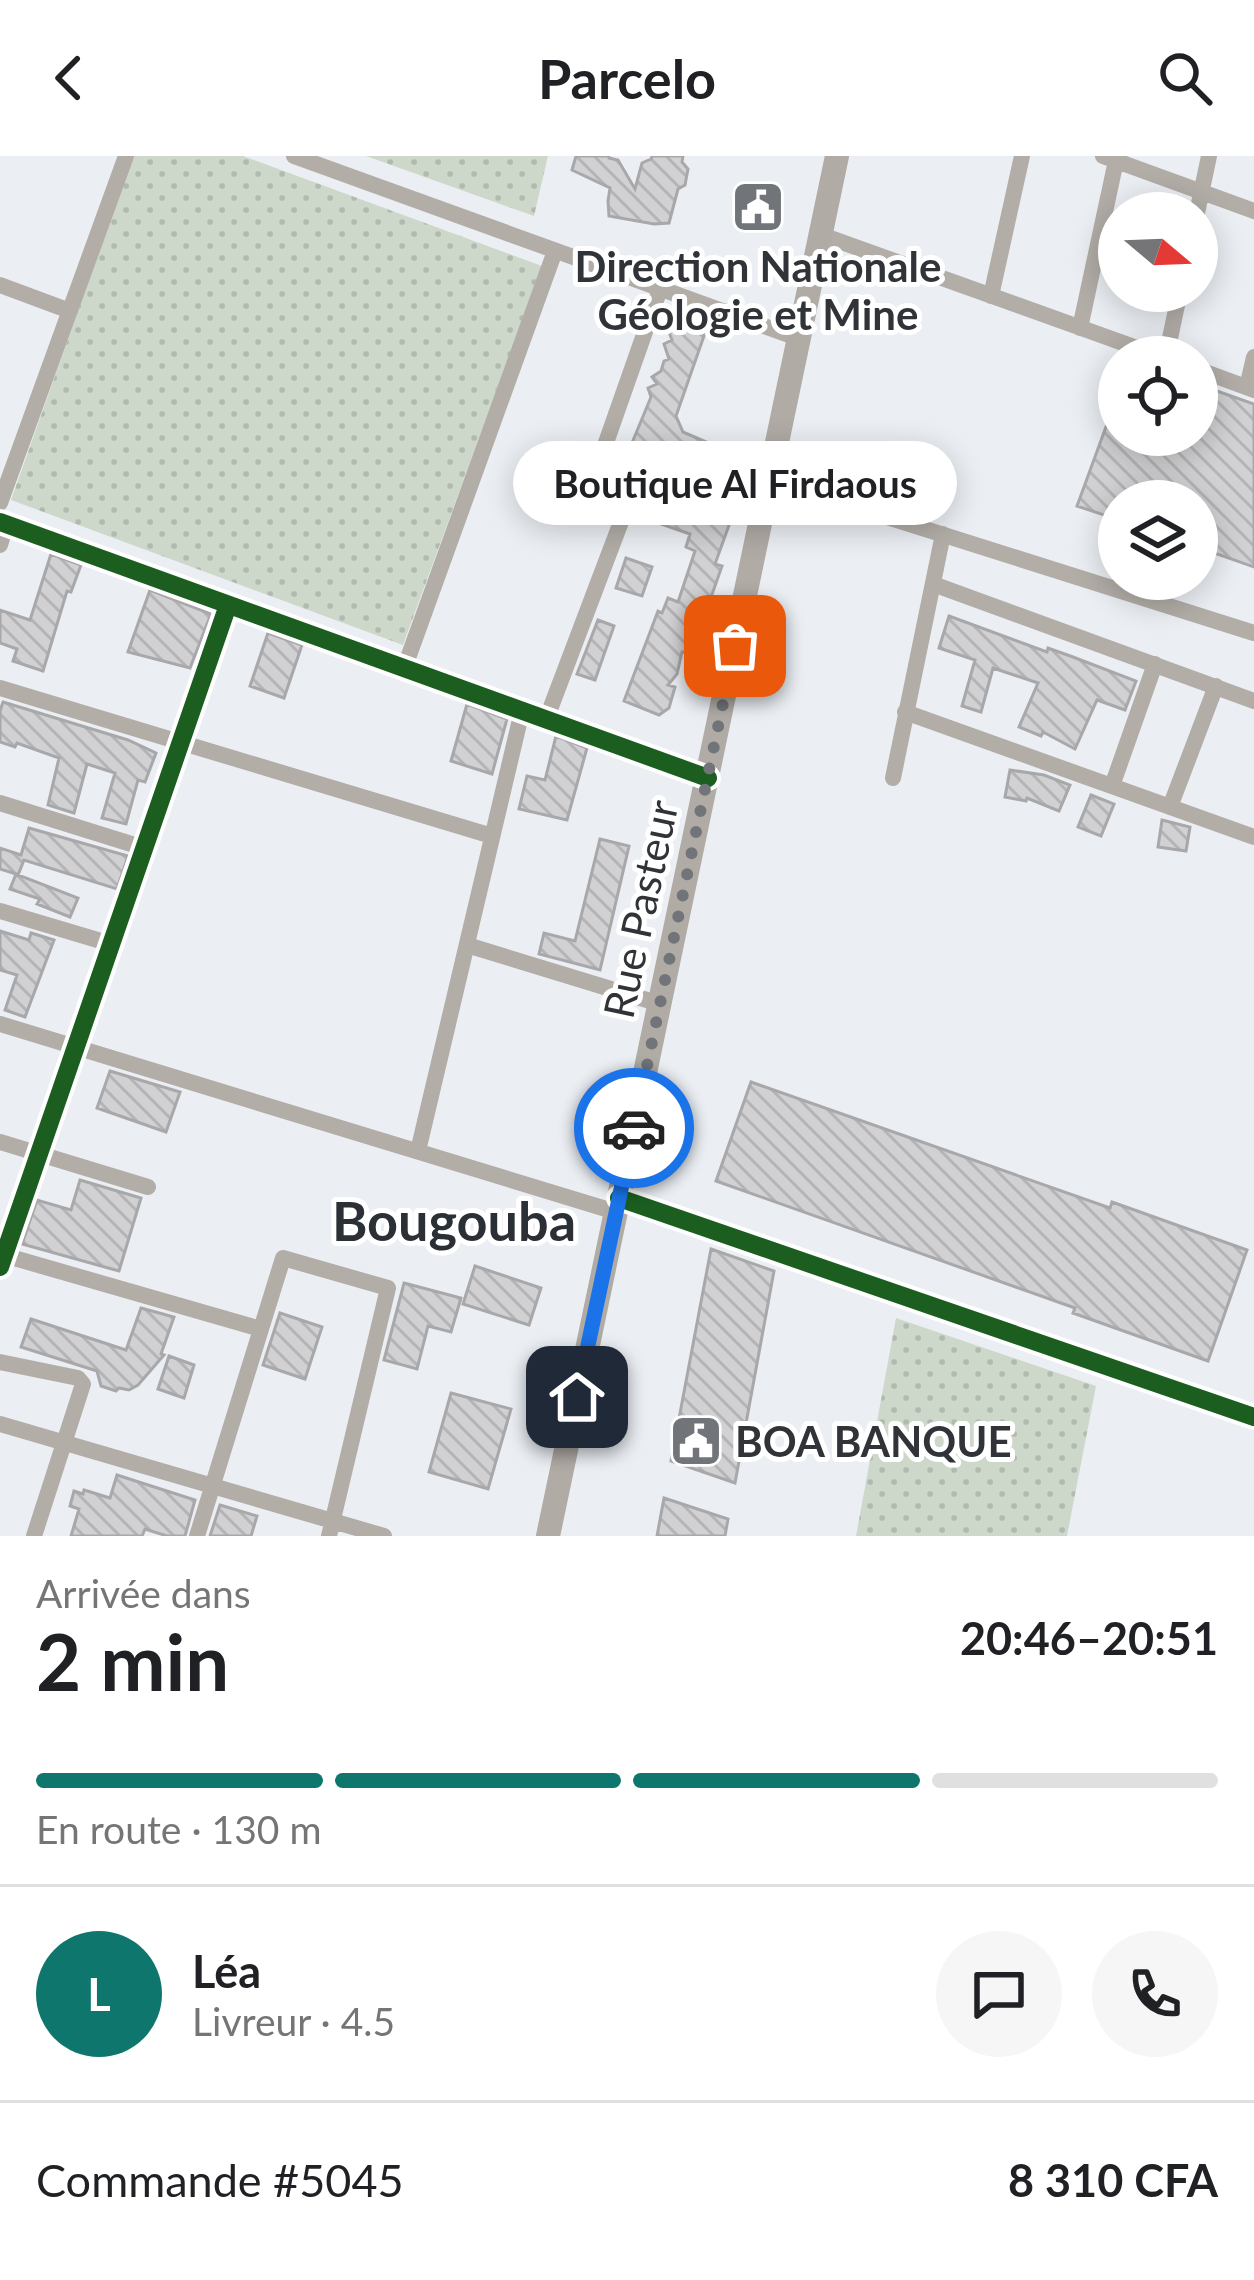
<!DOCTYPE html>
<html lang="fr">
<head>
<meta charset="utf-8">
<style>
  body { margin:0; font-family:Lato,sans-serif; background:#f6f6f6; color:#202124; height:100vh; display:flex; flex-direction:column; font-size:45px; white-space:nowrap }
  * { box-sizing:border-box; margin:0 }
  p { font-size:39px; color:#757577 }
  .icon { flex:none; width:66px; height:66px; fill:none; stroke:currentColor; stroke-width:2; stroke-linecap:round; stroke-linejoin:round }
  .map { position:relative; height:1380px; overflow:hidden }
  .drawer { display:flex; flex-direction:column; background:#fff; flex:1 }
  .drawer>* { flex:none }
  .needle { width:78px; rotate:109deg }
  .fabs { position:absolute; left:1098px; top:36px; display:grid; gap:24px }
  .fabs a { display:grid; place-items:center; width:120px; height:120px; border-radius:50%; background:#fff; box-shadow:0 6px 30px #0003; font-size:60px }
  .pin { position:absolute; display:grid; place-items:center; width:102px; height:102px; color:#fff; margin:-51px; border-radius:24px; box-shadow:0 6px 18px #0006 }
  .courier { position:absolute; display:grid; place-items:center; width:120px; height:120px; margin:-60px; border:9px solid #1a73e8; border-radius:50%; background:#fff; color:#222; box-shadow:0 3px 15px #0007 }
  .bubble { position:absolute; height:84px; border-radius:42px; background:#fff; box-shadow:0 6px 30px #0003; font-size:39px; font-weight:700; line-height:84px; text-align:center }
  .summary em { font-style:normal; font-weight:700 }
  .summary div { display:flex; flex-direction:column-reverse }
  .summary { display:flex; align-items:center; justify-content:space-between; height:204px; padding:0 36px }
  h1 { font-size:78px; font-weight:700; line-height:90px }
  .bar { display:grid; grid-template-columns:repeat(4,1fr); gap:18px 12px; align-content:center; height:144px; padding:0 36px }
  .bar i { height:15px; border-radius:9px; background:#e0e0e0 }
  .bar .active { background:#0f766e }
  .bar p { grid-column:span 4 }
  .line { display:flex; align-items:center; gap:30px; padding:0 36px; border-top:3px solid #e0e0e0 }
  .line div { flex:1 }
  .round { display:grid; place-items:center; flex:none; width:126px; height:126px; border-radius:63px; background:#f6f6f6 }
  header { display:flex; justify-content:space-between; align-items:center; height:156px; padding:0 36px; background:#fff; font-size:54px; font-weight:700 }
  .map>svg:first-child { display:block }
  .garden { fill:url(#garden-dots) }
  .building { fill:url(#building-back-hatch); stroke:#a8a8aa; stroke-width:3 }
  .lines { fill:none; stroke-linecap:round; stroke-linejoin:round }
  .minor { stroke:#b2ada7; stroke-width:16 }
  .secondary { stroke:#b0aba5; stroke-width:24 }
  .cycleway-casing { stroke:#fff; stroke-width:26 }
  .cycleway { stroke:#1b5e20; stroke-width:18 }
  .done { stroke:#717579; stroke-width:12; stroke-dasharray:0 21.6 }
  .route { stroke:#1a73e8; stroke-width:15 }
  .labels { text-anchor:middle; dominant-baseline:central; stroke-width:10; stroke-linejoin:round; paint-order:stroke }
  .poi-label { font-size:42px; font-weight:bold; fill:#303337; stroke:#fff }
  .street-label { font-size:42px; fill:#303337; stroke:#fff }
  .district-label { font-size:54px; font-weight:bold; fill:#2b3037; stroke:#fff }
</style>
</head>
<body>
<header><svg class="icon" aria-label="back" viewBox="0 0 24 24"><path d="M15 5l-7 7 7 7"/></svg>Parcelo<svg class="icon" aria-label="search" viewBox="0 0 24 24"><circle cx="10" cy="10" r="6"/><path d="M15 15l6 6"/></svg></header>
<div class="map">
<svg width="1254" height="1380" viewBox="0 0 1254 1380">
  <defs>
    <pattern id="garden-dots" width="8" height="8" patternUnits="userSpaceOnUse" patternTransform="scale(3)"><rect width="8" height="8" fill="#ced8ca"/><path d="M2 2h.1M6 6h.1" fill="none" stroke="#b1baae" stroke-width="1.8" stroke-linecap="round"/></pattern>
    <pattern id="building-back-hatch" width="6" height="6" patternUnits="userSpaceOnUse" patternTransform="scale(3)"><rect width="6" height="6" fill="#d1d0d2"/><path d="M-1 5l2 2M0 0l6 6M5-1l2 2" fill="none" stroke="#b4b3b5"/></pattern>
  </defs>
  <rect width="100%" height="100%" fill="#ebeff4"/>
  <path class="garden" d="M133,0H243L542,110L403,489L11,344Z
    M366,0H548L534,60Z
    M896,1162L1096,1230L1067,1380H856Z"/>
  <path class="building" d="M576,0H609V2L618,4L635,33L642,7L651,3L652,0H683L682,6L688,13L685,29L678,33L669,67L654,68L609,60L608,45L610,32L572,14Z
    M680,166L705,177L676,260L683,276L727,295L724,314L717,320L708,317L698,320L695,313L686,315L683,309L670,305L668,299L662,301L632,287L651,241L648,232L657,228L652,221L661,215L664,205L669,203L664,188L672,184L669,176L678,172Z
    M1197,228L1254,248V411L1197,391V345H1119V364L1077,350L1118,238L1119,279H1197Z
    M652,332L732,361L715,408L722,410L703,464L697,471L688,497L682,496L677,518L668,529L675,531L669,552L659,559L624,545L658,455L662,457L668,442L678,446L695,395L686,391L690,378L641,361Z
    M51,398L81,409L71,436L67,435L43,515L13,505L17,493L0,487V454L30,464Z
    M626,402L652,411L642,440L616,432Z
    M150,434L211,458L190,512L128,496Z
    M949,460L1047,496L1048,492L1073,501L1136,525L1125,554L1097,544L1075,593L1043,576L1041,580L1019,571L1038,527L993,512L981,556L962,550L975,504L939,492Z
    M598,464L614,470L595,524L577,518Z
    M268,477L302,489L284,542L250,530Z
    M3,546L128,584L156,597L145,626L138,624L126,668L102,662L115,617L87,608L74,657L48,649L59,602L17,587L15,591L0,586V555Z
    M467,548L507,563L492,618L451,605Z
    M556,580L587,592L567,664L519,653L527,620L545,624Z
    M1010,614L1044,619L1070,629L1059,655L1027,642L1026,645L1005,641Z
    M1091,639L1114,648L1101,680L1078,671Z
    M1162,664L1190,671L1186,695L1158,691Z
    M29,672L128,700L117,733L24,704L18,719L78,742L70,761L37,748L40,743L10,733L16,718L0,713V692L21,699Z
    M600,683L629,690L600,814L539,798L544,777L575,785Z
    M0,775L29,784L31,777L54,784L25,861L5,854L17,819L0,814Z
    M110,915L180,936L166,976L97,952Z
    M751,926L1110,1052L1112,1046L1247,1094L1208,1205L1073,1157L1075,1152L716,1025Z
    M80,1024L141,1042L119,1115L22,1088L37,1044L71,1054Z
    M711,1093L774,1115L735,1327L671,1305Z
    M475,1110L541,1132L529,1169L463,1148Z
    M404,1127L461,1142L451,1176L428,1170L417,1213L384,1204Z
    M141,1152L174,1161L161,1198L164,1199L138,1229L129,1234L119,1232L116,1235L101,1230L97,1215L21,1191L31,1163L126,1194Z
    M280,1157L322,1171L305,1223L263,1209Z
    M169,1200L194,1209L184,1242L158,1233Z
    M451,1237L511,1253L488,1333L429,1316Z
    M117,1319L195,1344L185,1380H167L145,1373L142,1380H71L79,1353L70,1350L74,1335L83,1338L84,1334L110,1342Z
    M664,1342L728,1363L725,1380H657Z
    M220,1349L257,1360L251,1380H210Z"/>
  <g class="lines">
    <path class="minor" d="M294,0L800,183
      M1103,0L1254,55
      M1197,57L1209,0
      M822,79L1162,201
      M0,129L70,155
      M660,133L602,298L763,358
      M991,140L1022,0
      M1080,172L1117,0
      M1166,201L1180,135
      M1197,213L1254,234
      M1247,231L1254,201
      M770,324L1254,477
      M0,347L126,0
      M0,366L708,622
      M0,389L6,369
      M933,428L1254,545
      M404,513L555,95
      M0,532L492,680
      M905,556L1254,681
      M546,564L641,313
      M893,622L943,378
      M1112,630L1155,508
      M0,647L144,692
      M1170,651L1216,530
      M0,755L111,788
      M467,789L660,848
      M0,868L616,1056
      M0,986L148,1031
      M418,995L522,555
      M619,1042L1254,1261
      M0,1098L261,1173
      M0,1111L228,449
      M0,1206L78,1222L83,1228L34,1380
      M0,1268L384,1380
      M197,1380L283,1102L388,1132L329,1380"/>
    <path class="secondary" d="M548,1380L837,0"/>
    <g class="cycleway-casing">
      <path id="cycleway" d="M0,366L708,622
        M619,1042L1254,1261
        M0,1111L228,449"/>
    </g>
    <use href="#cycleway" class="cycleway"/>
  </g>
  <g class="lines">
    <path class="done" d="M634,972L735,490"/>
    <path class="route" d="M577,1241L634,972"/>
  </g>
  <defs>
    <g id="civic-square" transform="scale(2.7)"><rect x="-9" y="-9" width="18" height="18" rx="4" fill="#717579" stroke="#fff"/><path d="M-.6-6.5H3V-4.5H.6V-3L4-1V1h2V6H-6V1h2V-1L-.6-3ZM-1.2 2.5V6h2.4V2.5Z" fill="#fff"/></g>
  </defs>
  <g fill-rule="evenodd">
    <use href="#civic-square" x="758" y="51"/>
    <use href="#civic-square" x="696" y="1285"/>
  </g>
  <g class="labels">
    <g class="poi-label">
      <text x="758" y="110">Direction Nationale<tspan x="758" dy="48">Géologie et Mine</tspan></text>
      <text x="735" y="1285" text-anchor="start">BOA BANQUE</text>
    </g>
    <g class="street-label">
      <text transform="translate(640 753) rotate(-78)">Rue Pasteur</text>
    </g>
    <g class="district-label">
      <text x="454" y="1064">Bougouba</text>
    </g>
  </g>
</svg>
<div class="fabs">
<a><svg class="needle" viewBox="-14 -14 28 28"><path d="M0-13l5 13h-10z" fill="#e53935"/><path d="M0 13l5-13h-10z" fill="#757577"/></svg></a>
<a><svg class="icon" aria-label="locate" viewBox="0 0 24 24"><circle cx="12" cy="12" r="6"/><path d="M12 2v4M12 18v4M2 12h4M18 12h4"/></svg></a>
<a><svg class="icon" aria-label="layers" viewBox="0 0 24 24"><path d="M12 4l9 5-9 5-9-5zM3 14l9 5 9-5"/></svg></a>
</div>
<div class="pin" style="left:735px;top:490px;background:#ea580c"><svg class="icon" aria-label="bag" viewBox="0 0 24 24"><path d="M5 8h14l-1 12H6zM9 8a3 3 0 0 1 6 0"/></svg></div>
<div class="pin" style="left:577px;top:1241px;background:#1f2937"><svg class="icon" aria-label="home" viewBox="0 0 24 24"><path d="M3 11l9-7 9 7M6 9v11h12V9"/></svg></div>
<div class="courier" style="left:634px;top:972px"><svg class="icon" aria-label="car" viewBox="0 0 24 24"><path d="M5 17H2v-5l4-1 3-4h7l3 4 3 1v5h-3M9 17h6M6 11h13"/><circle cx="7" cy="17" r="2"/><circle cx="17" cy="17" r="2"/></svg></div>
<div class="bubble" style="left:513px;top:285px;width:444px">Boutique Al Firdaous</div>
</div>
<section class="drawer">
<div class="summary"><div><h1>2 min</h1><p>Arrivée dans</p></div><em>20:46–20:51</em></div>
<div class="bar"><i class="active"></i><i class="active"></i><i class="active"></i><i></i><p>En route · 130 m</p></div>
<div class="line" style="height:216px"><b class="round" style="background:#0f766e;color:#fff">L</b><div><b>Léa</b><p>Livreur · 4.5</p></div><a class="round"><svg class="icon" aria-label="chat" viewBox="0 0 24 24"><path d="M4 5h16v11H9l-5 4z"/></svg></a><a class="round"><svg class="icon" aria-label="phone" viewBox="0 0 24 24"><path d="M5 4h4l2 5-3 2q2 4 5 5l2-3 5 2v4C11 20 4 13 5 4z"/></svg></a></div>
<div class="line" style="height:156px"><div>Commande #5045</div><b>8 310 CFA</b></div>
</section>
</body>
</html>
